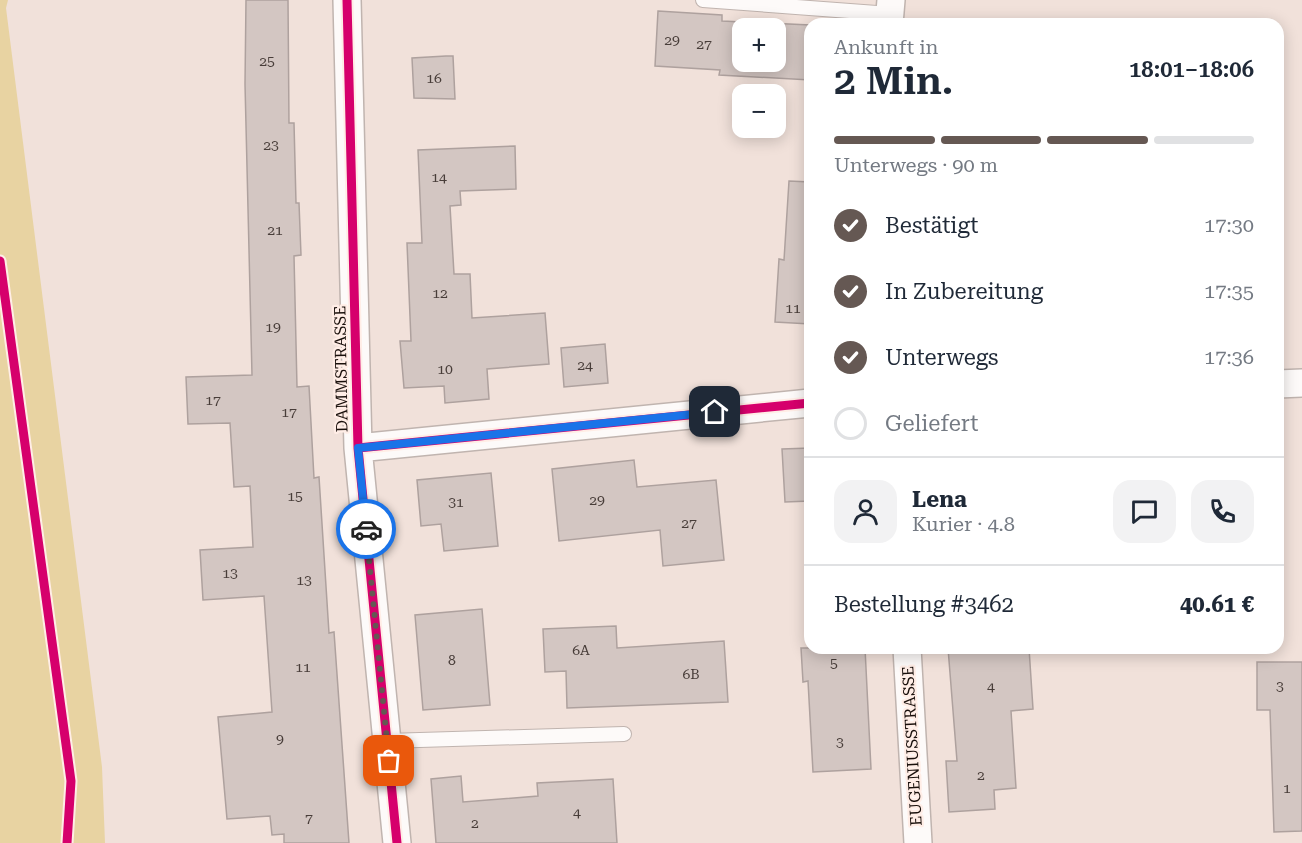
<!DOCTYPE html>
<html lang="de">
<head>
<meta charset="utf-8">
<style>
  body { margin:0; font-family:"Roboto Serif",serif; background:#f2f2f3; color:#1f2937; height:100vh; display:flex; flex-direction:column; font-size:22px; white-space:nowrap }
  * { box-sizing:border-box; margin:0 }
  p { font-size:20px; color:#747a83 }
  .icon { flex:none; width:33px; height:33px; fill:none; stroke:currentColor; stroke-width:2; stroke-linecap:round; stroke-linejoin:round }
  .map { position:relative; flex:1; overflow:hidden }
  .panel { position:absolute; left:804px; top:18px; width:480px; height:636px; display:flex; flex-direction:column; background:#fff; border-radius:18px; box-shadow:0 3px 15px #0003 }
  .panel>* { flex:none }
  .controls { position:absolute; left:732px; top:18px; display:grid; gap:12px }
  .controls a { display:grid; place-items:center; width:54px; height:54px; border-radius:12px; background:#fff; box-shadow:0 3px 15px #0003; font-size:30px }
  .pin { position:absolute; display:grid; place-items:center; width:51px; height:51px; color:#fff; margin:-26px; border-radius:12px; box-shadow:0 3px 9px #0006 }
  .courier { position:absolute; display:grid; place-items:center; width:60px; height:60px; margin:-30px; border:4px solid #1a73e8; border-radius:50%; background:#fff; color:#222; box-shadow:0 2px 8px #0007 }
  .overview em { font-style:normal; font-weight:600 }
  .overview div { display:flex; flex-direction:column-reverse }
  .overview { display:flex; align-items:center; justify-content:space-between; height:102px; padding:0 30px }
  h1 { font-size:39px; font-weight:600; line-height:45px }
  .bar { display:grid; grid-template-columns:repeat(4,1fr); gap:9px 6px; align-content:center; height:72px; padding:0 30px }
  .bar i { height:8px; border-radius:4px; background:#e0e1e3 }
  .bar .current { background:#655853 }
  .bar p { grid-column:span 4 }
  .line { display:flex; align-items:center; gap:15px; padding:0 30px; border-top:2px solid #e0e1e3 }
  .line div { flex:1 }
  .round { display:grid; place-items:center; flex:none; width:63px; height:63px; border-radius:18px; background:#f2f2f3 }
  ol { padding:0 30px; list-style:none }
  li { display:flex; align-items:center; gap:18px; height:66px }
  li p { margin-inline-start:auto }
  li .icon { padding:6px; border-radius:50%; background:#655853; color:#fff; stroke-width:4 }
  li:last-child { color:#747a83 }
  li i { width:33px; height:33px; border:3px solid #e0e1e3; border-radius:50% }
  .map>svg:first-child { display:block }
  .green { fill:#e8d3a2 }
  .building { fill:#d3c6c2; stroke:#aea19e; stroke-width:1.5; fill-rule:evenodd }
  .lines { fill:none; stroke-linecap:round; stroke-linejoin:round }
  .service-casing { stroke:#c0b4af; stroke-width:16 }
  .minor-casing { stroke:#c0b4af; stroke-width:30 }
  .service { stroke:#fdfaf9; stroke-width:14 }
  .minor { stroke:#fdfaf9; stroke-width:27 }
  .cycleway-casing { stroke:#ffede6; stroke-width:13 }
  .cycleway { stroke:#d6006c; stroke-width:9 }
  .done { stroke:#655853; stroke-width:6; stroke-dasharray:0 10.8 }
  .route { stroke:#1a73e8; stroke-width:8 }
  .labels { text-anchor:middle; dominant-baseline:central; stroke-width:4.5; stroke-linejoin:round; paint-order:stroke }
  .number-label { font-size:14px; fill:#483d39 }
  .street-label { font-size:16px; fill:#190f0b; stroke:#ffede6 }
</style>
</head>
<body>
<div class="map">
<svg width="1302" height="843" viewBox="0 0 1302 843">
  <rect width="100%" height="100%" fill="#f1e1da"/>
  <path class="green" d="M0,0H8L6,8L102,767L105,843H0Z"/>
  <path class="building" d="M246,0H288L289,123H294L296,203H299L301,255L294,256L297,387L309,386L314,478L319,477L329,633L334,632L349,843H284V834L272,835L270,816L227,819L218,717L272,712L264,596L203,600L200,550L253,547L250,486L234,487L230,423L188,424L186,377L252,375L245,84Z
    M658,11L722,15V21L810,25V80L719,75L720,70L655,66ZM742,28H776V62H742Z
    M446,56H453L455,99L414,98L412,58Z
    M515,146L516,189L460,191L461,205L450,206L454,274H470L472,318L545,313L549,364L487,369L489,399L445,403L444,386L404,388L400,341H411L407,243H422L418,150Z
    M789,181L810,182V324L775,322L779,259L784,260Z
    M605,344L608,383L564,387L561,348Z
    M810,448V501L785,502L782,449Z
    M634,460L637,487L716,480L724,560L663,566L660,530L559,541L552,469Z
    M491,473L498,546L444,551L441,524L421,526L417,480Z
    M482,609L490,705L423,710L415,615Z
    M616,626L617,648L724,641L728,702L567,708L566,671L545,672L543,629Z
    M801,648H865L871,769L813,772L808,681L803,682Z
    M948,648H1029L1033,709L1011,711L1016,788L994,790L995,809L949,812L946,761H957Z
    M1257,662H1302V831L1274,832L1270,710H1257Z
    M461,776L463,802L538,796L537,783L613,779L617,843H436L431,779Z"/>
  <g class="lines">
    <g class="service-casing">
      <path id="service" d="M703,0L890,14
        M387,741L624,734"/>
    </g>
    <g class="minor-casing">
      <path id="minor" d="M347,0L358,448L397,843
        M889,24L891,0
        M1278,384L1302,383
        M358,448L810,403
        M907,648L918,843"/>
    </g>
    <use href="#service" class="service"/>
    <use href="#minor" class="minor"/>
    <g class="cycleway-casing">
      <path id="cycleway" d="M347,0L358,448L397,843
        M0,261L71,781L67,843
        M358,448L810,403"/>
    </g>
    <use href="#cycleway" class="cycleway"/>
  </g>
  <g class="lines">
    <path class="done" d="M366,529L389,761"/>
    <path class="route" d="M366,529L358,448L715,412"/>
  </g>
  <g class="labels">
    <g class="number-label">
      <text x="672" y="40">29</text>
      <text x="704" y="44">27</text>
      <text x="267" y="61">25</text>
      <text x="434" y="78">16</text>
      <text x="271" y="145">23</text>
      <text x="439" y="177">14</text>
      <text x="275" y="230">21</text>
      <text x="440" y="293">12</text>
      <text x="793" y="308">11</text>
      <text x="273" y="327">19</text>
      <text x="585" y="365">24</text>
      <text x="445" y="369">10</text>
      <text x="213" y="400">17</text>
      <text x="289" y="412">17</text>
      <text x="295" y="496">15</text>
      <text x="597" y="500">29</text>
      <text x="456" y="502">31</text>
      <text x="689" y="523">27</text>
      <text x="230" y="573">13</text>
      <text x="304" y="580">13</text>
      <text x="581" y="650">6A</text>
      <text x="452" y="660">8</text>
      <text x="834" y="663">5</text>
      <text x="303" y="667">11</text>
      <text x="691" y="674">6B</text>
      <text x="991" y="686">4</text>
      <text x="1280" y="686">3</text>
      <text x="280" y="739">9</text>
      <text x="840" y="742">3</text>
      <text x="981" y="775">2</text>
      <text x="1287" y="788">1</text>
      <text x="577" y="812">4</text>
      <text x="309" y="818">7</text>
      <text x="475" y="823">2</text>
    </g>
    <g class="street-label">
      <text transform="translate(341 369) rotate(-91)">DAMMSTRASSE</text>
      <text transform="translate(912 746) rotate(-93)">EUGENIUSSTRASSE</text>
    </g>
  </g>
</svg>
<div class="controls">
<a>+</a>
<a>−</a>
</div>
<div class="pin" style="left:389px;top:761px;background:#ea580c"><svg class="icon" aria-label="bag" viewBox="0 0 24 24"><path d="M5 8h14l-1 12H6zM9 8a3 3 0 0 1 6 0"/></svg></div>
<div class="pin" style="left:715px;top:412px;background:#1f2937"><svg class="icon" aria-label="home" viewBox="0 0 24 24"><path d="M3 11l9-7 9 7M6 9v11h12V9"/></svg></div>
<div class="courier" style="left:366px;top:529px"><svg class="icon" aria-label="car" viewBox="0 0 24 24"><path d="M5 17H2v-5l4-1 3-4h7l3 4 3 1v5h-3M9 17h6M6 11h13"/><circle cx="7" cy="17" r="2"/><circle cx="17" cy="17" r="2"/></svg></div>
<section class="panel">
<div class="overview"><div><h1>2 Min.</h1><p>Ankunft in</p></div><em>18:01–18:06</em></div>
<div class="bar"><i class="current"></i><i class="current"></i><i class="current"></i><i></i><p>Unterwegs · 90 m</p></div>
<ol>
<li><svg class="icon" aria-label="check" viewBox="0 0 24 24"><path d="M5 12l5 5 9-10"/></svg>Bestätigt<p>17:30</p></li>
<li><svg class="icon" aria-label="check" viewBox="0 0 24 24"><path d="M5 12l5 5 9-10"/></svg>In Zubereitung<p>17:35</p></li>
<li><svg class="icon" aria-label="check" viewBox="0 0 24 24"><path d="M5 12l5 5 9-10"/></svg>Unterwegs<p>17:36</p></li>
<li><i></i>Geliefert</li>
</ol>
<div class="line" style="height:108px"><a class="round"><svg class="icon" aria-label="person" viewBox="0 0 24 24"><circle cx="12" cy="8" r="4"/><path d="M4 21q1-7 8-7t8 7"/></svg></a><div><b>Lena</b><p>Kurier · 4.8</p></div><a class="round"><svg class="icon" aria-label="chat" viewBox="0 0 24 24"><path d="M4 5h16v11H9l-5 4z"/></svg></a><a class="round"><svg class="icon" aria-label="phone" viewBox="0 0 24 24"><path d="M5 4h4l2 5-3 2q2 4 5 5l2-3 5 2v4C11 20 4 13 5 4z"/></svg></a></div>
<div class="line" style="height:78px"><div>Bestellung #3462</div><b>40.61 €</b></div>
</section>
</div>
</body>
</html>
